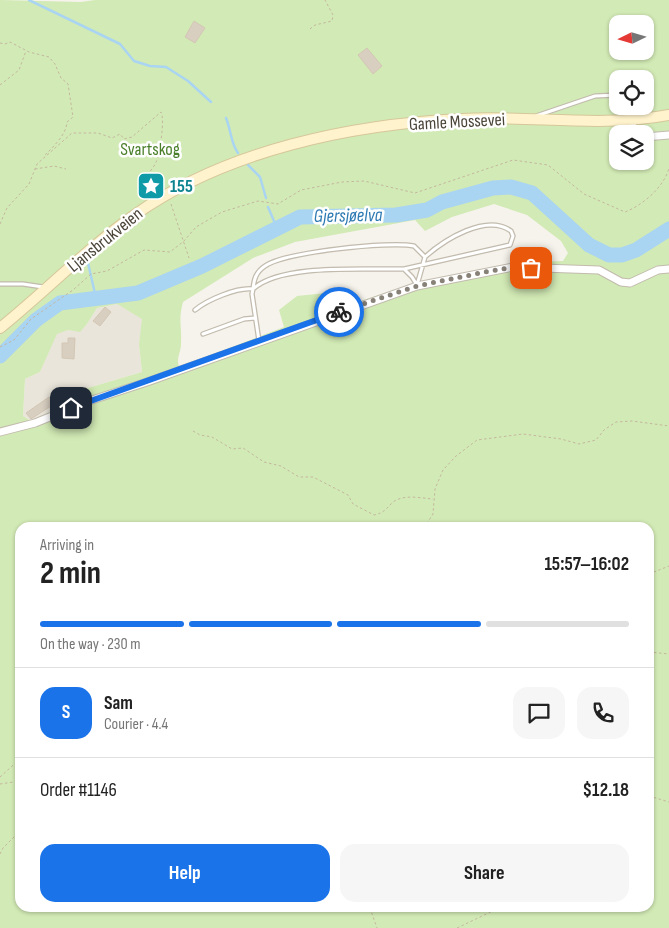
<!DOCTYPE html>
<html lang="en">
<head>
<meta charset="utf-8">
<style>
  body { margin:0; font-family:"Sofia Sans Condensed",sans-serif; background:#f6f6f6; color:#222; height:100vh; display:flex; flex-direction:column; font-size:19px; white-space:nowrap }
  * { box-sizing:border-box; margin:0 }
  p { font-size:16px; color:#767676 }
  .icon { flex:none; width:28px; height:28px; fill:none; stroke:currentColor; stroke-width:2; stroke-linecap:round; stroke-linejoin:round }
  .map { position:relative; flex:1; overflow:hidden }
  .details { position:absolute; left:15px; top:522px; width:639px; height:390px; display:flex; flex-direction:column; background:#fff; border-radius:15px; box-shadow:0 1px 4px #0004 }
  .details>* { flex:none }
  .needle { width:32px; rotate:265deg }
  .controls { position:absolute; left:609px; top:15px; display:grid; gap:10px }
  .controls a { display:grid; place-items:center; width:45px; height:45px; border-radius:10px; background:#fff; box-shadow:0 1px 4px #0004; font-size:25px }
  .pin { position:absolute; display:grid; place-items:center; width:42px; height:42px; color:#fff; margin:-21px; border-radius:10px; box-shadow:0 2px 8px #0006 }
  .courier { position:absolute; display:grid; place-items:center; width:50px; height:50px; margin:-25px; border:4px solid #1a73e8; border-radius:50%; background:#fff; color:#222; box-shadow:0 1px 6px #0007 }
  .headline em { font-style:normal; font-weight:700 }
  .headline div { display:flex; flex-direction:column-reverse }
  .headline { display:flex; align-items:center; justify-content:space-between; height:85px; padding:0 25px }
  h1 { font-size:32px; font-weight:700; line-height:38px }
  .bar { display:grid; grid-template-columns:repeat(4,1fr); gap:8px 5px; align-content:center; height:60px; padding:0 25px }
  .bar i { height:6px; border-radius:4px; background:#e0e0e0 }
  .bar .active { background:#1a73e8 }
  .bar p { grid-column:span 4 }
  .line { display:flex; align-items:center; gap:12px; padding:0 25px; border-top:1px solid #e0e0e0 }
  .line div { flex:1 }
  .round { display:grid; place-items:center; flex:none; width:52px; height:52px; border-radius:15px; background:#f6f6f6 }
  .button { display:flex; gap:10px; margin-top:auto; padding:10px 25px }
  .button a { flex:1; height:58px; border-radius:15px; background:#1a73e8; color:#fff; font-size:20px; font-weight:700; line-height:58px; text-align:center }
  .button a+a { background:#f6f6f6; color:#222 }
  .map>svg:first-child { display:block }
  .residential { fill:#eae5da }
  .green { fill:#d2eab5; fill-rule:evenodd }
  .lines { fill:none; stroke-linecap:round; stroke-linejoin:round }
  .stream { stroke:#a9d4f2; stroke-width:2.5 }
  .river { stroke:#a9d4f2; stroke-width:15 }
  .building { fill:#d8cfc1; stroke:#d3c7b4 }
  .service-casing { stroke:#c2bbae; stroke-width:5.5 }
  .minor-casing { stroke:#c2bbae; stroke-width:9 }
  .secondary-casing { stroke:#d6c79b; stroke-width:12 }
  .path { stroke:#c4b79f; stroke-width:1; stroke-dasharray:2.5 2.5; stroke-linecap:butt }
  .service { stroke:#fff; stroke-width:3 }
  .minor { stroke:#fff; stroke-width:7 }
  .secondary { stroke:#fff3cd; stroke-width:10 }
  .done { stroke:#878178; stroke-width:5; stroke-dasharray:0 9 }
  .route { stroke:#1a73e8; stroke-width:6 }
  .labels { text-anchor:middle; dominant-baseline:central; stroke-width:5; stroke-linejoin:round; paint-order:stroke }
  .street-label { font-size:18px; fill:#4b4439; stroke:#fff }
  .park-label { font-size:18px; fill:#4a7f2a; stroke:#fff }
  .culture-label { font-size:18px; font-weight:bold; fill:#0d838f; stroke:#fff; text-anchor:start }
  .water-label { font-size:19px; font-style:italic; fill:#2e7ab2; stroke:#fff }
</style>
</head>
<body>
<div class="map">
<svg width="669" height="928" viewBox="0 0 669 928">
  <rect width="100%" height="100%" fill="#f6f3ec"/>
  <path class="residential" d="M117,304L143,319L139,344L142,372L71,393L63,406L31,421L23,416L25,379L40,372L57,333L68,330L80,331L87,324L97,308Z"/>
  <path class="green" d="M0,0L81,2L95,0H669V928H0ZM618,24H645V51H618ZM618,79H645V106H618ZM618,134H645V161H618ZM494,204L527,215L561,241L568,253L563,261L516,263L416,283L345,306L326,293L297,296L279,310L284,327L179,367C176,356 181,354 181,343C182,326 178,320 183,302L253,258L295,242L415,220L425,231L452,217ZM117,304L142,319L139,344L142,372L71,393L62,406L31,421L23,416L25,379L40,372L57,334L68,330L80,332L87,324L97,308ZM20,528H649V908H20Z"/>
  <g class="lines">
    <path class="stream" d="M29,0L120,44L134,61L150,66L166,67L188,81L211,102
      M226,118C231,130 231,144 238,153
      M248,165L260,177L266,198
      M268,207L277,228
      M88,263L96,298"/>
    <path class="river" d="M0,356L36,320L60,303L138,293L202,266L300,217L396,215L427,210L442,202L493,188L511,187L532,193L589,245L609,255H622L636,250L669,229"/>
  </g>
  <path class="building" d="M194,21L205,28L195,43L185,37Z
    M367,48L382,66L373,74L358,55Z
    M105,307L111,312L100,326L93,321Z
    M68,338H75L74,359L62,358V343H68Z
    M49,397L54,404L31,419L26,413Z"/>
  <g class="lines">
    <g class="service-casing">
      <path id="service" d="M536,116L595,96L618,95
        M404,269L510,245L513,236L511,231C486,213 444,240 425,257
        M0,284H23L43,287
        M195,310C207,300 237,287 253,289C254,279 256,272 265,266C285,252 390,241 414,246L425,257L417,285
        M203,334L244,319L255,318
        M259,341L252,294L253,289C281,263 365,270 404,269L412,277L417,285"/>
    </g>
    <g class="minor-casing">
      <path id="minor" d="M631,121L635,134
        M645,137L669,135
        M0,432L35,423L89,401L147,382L417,286L513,267L599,270L621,282L630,283L658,270L669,269"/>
    </g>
    <g class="secondary-casing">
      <path id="secondary" d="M0,328C46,291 87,248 136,214C227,150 352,124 462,119C531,115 600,128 669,115"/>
    </g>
    <path class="path" d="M310,29L315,25L332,21L333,15L325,0
      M0,43L5,44L10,42L29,52L49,57L55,64L61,78L68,84L73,117L67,122C66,135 54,146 45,155
      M0,85L19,70L26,51
      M35,169L54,166L66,169
      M171,204L189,258
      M0,224L7,208L29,184L37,164L72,133H98L112,138L120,134L124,139L132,137L161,112C165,118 160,155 156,162C155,166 151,169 150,172L153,181L160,187
      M0,347L14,340L31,319L73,290L91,274L107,271L144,250L170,252L184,241L196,227L222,212L258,201L278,204L301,190L342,182L364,181L415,193L513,160L548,165L584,194L625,212C643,205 664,187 669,168
      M193,431L200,435L212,437L232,449L243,448L264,462L281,466L299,477H313L348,495L353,504L374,515C384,513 386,509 393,502C404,494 420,498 433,499
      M424,528L433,514L435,489L443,470L456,456L477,440L523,434L561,439L579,444L596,440L604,430L616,422L632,421L669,426
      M649,574L669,566
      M649,652L669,654
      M0,777L20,759
      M0,784L20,781
      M649,796L669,802
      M0,854L3,848L20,831
      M370,908L377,928
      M457,928L499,908"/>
    <use href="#service" class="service"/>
    <use href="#minor" class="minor"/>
    <use href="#secondary" class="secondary"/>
  </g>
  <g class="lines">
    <path class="done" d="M339,312L417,286L490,271L514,267L531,268"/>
    <path class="route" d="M71,408L339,312"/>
  </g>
  <defs>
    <g id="sight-square" transform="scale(1.4375)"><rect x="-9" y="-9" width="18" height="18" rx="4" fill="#0f9aa8" stroke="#fff"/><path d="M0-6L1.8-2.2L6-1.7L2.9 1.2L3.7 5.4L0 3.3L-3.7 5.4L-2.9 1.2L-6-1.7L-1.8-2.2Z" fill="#fff"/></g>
  </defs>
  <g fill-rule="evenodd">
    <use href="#sight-square" x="151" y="186"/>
  </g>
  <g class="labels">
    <g class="street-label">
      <text transform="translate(457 122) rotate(-3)">Gamle Mossevei</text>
      <text transform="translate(105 240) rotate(-39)">Ljansbrukveien</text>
    </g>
    <g class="park-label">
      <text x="150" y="149">Svartskog</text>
    </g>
    <g class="culture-label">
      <text x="170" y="186">155</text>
    </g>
    <g class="water-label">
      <text transform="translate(348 216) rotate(-1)">Gjersjøelva</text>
    </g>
  </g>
</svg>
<div class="controls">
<a><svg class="needle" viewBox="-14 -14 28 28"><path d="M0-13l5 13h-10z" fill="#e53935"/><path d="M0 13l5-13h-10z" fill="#767676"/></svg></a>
<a><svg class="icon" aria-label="locate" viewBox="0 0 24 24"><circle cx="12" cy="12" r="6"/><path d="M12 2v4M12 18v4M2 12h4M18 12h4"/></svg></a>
<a><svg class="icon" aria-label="layers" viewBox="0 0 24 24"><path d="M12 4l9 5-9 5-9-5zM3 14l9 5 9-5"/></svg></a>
</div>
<div class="pin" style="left:531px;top:268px;background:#ea580c"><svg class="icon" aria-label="bag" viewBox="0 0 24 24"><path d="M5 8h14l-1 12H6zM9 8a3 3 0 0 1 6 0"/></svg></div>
<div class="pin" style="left:71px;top:408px;background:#1f2937"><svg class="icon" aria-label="home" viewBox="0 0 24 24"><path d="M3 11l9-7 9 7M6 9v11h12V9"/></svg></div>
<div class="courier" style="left:339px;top:312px"><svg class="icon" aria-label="bike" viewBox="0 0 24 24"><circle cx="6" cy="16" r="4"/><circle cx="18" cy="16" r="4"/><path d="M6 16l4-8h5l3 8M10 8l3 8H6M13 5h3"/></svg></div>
<section class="details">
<div class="headline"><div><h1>2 min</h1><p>Arriving in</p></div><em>15:57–16:02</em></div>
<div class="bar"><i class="active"></i><i class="active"></i><i class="active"></i><i></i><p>On the way · 230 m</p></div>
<div class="line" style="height:90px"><b class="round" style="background:#1a73e8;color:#fff">S</b><div><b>Sam</b><p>Courier · 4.4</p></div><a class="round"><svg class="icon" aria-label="chat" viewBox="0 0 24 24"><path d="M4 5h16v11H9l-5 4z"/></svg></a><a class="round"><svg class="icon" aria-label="phone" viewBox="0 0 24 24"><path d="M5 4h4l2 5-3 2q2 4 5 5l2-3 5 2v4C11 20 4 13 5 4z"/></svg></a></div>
<div class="line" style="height:65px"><div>Order #1146</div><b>$12.18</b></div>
<div class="button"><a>Help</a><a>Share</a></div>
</section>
</div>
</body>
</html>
